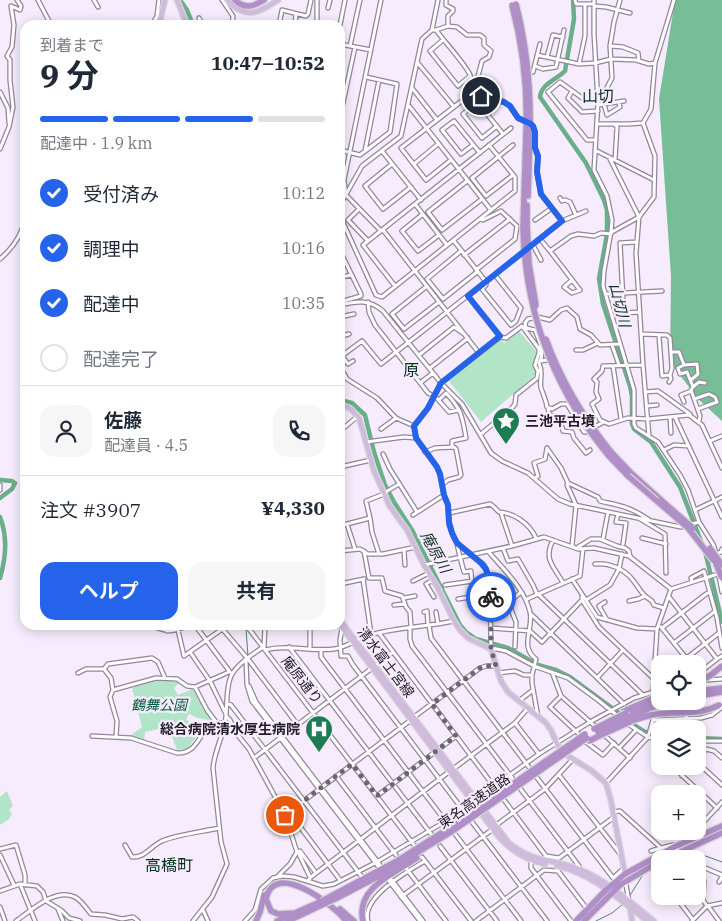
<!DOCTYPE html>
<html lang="ja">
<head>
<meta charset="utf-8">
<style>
  body { margin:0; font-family:"IBM Plex Serif","Noto Sans JP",serif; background:#f6f6f7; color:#1f2937; height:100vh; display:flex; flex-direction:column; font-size:19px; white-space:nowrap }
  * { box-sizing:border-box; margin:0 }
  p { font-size:16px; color:#747a83 }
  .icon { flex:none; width:28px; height:28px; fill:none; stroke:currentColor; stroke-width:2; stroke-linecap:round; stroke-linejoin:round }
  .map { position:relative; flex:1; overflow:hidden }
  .side { position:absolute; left:20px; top:20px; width:325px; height:610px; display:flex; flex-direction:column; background:#fff; border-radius:15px; box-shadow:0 2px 12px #0003 }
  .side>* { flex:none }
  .controls { position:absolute; left:651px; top:655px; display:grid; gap:10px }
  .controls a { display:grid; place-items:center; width:55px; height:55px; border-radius:10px; background:#fff; box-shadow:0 2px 12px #0003; font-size:25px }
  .pin { position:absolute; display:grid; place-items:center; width:42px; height:42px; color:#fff; margin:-21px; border:2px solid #fff; border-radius:50%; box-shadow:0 1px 5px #0007 }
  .courier { position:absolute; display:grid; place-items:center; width:50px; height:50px; margin:-25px; border:4px solid #2563eb; border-radius:50%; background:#fff; color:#222; box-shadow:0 1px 6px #0007 }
  .overview em { font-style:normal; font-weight:700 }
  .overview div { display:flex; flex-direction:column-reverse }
  .overview { display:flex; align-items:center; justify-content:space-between; height:85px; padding:0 20px }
  h1 { font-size:32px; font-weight:700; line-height:38px }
  .bar { display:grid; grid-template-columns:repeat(4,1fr); gap:8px 5px; align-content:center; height:60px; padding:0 20px }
  .bar i { height:6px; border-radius:4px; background:#e0e1e3 }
  .bar .current { background:#2563eb }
  .bar p { grid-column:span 4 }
  .line { display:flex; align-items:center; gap:12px; padding:0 20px; border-top:1px solid #e0e1e3 }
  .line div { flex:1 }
  .round { display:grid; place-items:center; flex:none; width:52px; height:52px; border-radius:15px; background:#f6f6f7 }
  ol { padding:0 20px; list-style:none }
  li { display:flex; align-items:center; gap:15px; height:55px }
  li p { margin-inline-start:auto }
  li .icon { padding:5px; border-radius:50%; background:#2563eb; color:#fff; stroke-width:4 }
  li:last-child { color:#747a83 }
  li i { width:28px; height:28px; border:2px solid #e0e1e3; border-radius:50% }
  .action { display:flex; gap:10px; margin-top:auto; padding:10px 20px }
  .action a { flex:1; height:58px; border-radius:15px; background:#2563eb; color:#fff; font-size:20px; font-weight:700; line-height:58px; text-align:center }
  .action a+a { background:#f6f6f7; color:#1f2937 }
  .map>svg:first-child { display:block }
  .green { fill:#b2e5c8 }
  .forest { fill:#77be97 }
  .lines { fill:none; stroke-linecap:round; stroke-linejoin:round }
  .stream { stroke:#53836b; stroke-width:1 }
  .river { stroke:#69af89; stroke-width:4.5 }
  .minor-casing { stroke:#92869a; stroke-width:5.5 }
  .major-casing { stroke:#d7d6d8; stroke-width:7 }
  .highway-casing { stroke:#d7d6d8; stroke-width:8 }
  .minor { stroke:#fff; stroke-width:3 }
  .major { stroke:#d0bbdd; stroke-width:4.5 }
  .highway { stroke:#b08ec7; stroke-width:5.5 }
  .highway-bridge-casing { stroke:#d7d6d8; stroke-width:8; stroke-linecap:butt }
  .highway-bridge { stroke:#b08ec7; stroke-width:5.5 }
  .done { stroke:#6b6570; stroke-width:5; stroke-dasharray:0 9 }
  .route { stroke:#2563eb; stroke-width:6 }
  .labels { text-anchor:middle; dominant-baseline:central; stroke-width:4.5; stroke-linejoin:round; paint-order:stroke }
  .poi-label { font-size:14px; font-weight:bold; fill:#201c24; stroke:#f6ecfd; text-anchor:start }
  .street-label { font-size:14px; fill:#201c24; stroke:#f6ecfd }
  .park-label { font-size:14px; font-style:italic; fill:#005d3a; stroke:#f6ecfd }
  .water-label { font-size:15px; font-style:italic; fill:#113121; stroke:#f6ecfd }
  .quarter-label { font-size:16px; fill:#05321e; stroke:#f6ecfd }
</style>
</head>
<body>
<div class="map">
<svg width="722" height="921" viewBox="0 0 722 921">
  <rect width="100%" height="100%" fill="#f6ecfd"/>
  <path class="green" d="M519,331L537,352L534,362L536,374L481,422L449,381L500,338L504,343Z
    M157,680L180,682L174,688L178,695L193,689L205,711L213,721L198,718L189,714L186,719L201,731L187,749L177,750L170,732L163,728L145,732L144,740L130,736L142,727L132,688Z
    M7,791L13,806L9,810L12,814L9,819L0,825V797Z"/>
  <path class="forest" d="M675,0H722V421L698,399L670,362L671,276L659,99Z"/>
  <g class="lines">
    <path class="stream" d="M244,625L246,629L248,656
      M248,660L249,686
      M677,859L700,854L722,862
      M629,897L644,873
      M596,921L612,913L623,904"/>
    <path class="river" d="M180,0L187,10L193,25
      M573,0L574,19L565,71C557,79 541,84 540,97L586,163L604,200L607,210V234L599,279L603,304L630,386L632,396V424L634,429L651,442L680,487L702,544
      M340,400L352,403L365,415L374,452L385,485L394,502L412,530L460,625L466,632L476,639L508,648L538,665L556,670L570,677L623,716
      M0,480L12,481L15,483L12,489L0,498
      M0,517C8,537 6,558 0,578
      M705,551L722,622
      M629,721C639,729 648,735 660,738
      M698,738L722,739"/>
    <g class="minor-casing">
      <path id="minor" d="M38,0L51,25
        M94,0L98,7
        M222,0L233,16L232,25
        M446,0V5L453,9V11L448,16V26L457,27L467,35H480L484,38V45L491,51L489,57L482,61L478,76L484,83L481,95L504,102L510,106L518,118L531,124L533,126L535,132V148L538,156L537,172L541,194L562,221
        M575,0L576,4H594
        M594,0V34L598,102L594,170L607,196L612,220L611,232L604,271L603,286L634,390V424L636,428L658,442L680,475L688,490L699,522L713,544L717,555
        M11,6L20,10L21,6L17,0
        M594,6L606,7L630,13
        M328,8L330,0
        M199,18L203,25
        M152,25L157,16L159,0
        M279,25L282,10L306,16L308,14L311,0
        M295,25L296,14
        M317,25V0
        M340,25L345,0
        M432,30H436C443,40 466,65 470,75C474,85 469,98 479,104L503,134
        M436,30L448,26
        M443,40L430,51L458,86L470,76
        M340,44L371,50
        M350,46L360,0
        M610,46L623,47L638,53L639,61
        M537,55L579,64L595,63L611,59L636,60L649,64L655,63
        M547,57L553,35L563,37
        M417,62L454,107
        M579,64L585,36V4
        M535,66L543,69L556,67L564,30
        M533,72L540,44
        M412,88L437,120
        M572,91L568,98L582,112L598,111
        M0,92L8,108L9,123
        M476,103L463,114L482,138L497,126
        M604,104L607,115L620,107L619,102
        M598,105L624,101
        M409,106L491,210
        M340,117L355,47
        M643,123L651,109L655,63L674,0
        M597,124H628L643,123
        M614,124L617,127L615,160
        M596,140H587L548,92L560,82L585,100L600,101L612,78L610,46L614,22L620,0
        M473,145L461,154L442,130L454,121L480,153
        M0,149L9,127L13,107L10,80V60L7,56L12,47L14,25L11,6
        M340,150L360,155L390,132L397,84L366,77
        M595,150L654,180
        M365,151L379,80
        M382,151L421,200
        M609,157L639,217L636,253L643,365L649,436
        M451,160L426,180L401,148L472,93
        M392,164L365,186L383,209L411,187
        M414,164L438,144
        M513,175L486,196L472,178L513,145
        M467,181L428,212L442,230L482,199
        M560,198L562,201L565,200L570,202L576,215
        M415,204L447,245
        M340,205L362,166L401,136L422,39L432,30L438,0
        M359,209L348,220L368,241
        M423,214L402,231L418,251L439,235
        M340,216L376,295L382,297L515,191V177L489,145
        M535,220L552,208
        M383,230L479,353
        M381,231L346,195L344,180L381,0
        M612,232L639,217L654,197L655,156L643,123
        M540,239L550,251L571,236L578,234L594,236L601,233L611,234
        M454,241L486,282
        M533,245L541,260
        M528,248L562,221L586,211
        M340,251L361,294V296L340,302
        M461,251L427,279L443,299L477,272
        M550,251L580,290L572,293L564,287L572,280
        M464,255L510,219
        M0,259C13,248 22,235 25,218
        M476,270L515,239L517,226L501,211L483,220L480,219
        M340,277L352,275
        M486,282V285L482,289L511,325L516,321L521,308L495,275
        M395,286L363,245L511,128
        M427,286L392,314L404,329L439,302
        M605,294L662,291
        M468,296L500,337
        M368,302L369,312L375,325L428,393L430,394
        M340,305C357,301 369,299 383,311L441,383L462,404L491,453L502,461L528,473L558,499L570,504L676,526L681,527L699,522
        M624,313L640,312
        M340,317L354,314
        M624,318L620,243L636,242
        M526,328L535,330C539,341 546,352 539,363C544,375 539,378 541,388C543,394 546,400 547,407L552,409L561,404H567L584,432H592L596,426L604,422
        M526,328L525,323L528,319L538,317L550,320L561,310L567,308L577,317L580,329L591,335L600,345L619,344
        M340,329L342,336L349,334
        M641,334L667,335L670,338L672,368L670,375L662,376L659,336
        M612,345L619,365
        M340,350V351
        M576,350H583L598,343
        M671,352H679L684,365L678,368L680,374L687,372L693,387L691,390L700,416L699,421
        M419,355L454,327L464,334
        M353,361L348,364L343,357V355L362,341L381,364L523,252
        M541,361L547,360
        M643,365L603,366L602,371L594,379L597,382L596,392L599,399L592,404L600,420L609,424L628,418L648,419L689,415L702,425L722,468
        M684,365L697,364L698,374L691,380
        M613,366L621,419
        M340,367L347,379L377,398L396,418L414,426L416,438L437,467L440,474L444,495L448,505L449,525L454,538L457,543L484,565L488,574L490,586L491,649
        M430,368L468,338
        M669,382L671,379L670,375
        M420,383L433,373
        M693,387L699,382L705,383
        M645,392L658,391L690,414L689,415
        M434,395L449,412L459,410
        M694,399L709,394L715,397L717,402L698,409
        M439,400L446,393C462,410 462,416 466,438L452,441V447
        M684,402L681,395L691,391
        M647,406L657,405
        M548,408L549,414L560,420L563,431L572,432L574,438L586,453L590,450
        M670,417L671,433
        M675,417L722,517
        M414,426L428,408L441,383L500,337L506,338L522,326L539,349V353L535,365L538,371L537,378L516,395L515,404L512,408L481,434
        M381,429L396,418
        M340,431L358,416
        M710,441L722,436
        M366,442L404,437L416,438
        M547,448L561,468L568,483L567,485L576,505L572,546L574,547
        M664,450L674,445L689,446
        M425,452L435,448L454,447L456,449L461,475L459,477L448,480L442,485
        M383,454L390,469L417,512
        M340,467L371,460
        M535,478L538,476L534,463L545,459L547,448
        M568,483L598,497L600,501C606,503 611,503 617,505C627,507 639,513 648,519
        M0,485V490
        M384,493L399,484
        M695,510L722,497
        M449,513L490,504L494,507L499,512C514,513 529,523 536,538
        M501,513L512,546
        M618,514L616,522L626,523L623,544
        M413,515L444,495
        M370,518L372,532L379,554
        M640,519L665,534L666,573
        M347,524L370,518L366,501L384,494
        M340,526L347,524L355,549
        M642,538L666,544
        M603,539L608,512
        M553,540C543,560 554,566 563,583
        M457,544L460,557
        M578,547L591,539H600L617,546L625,548L629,551L630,556
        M503,548L508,561L518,559L533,585L537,594
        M404,550L405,565
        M340,551L360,549L368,554H383L416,547
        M364,551L369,578H382L385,591L402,596L406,607L410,612L411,626
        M488,551C503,569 525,589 530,612C534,628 519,647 536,659L532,675V683L538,717
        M716,554L721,552L722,549
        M460,557L464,572L471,571L473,597
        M595,564C608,562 624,569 632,579C637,585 640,591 645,596
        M424,565L512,546L544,537L578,549L594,548L629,556L671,589
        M719,576L722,592
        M363,579L371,634
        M572,579L597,617L637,628L657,629
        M433,580L426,584L434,597
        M413,581L429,573
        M692,581L691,578L704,571L717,618L722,648
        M340,584L364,579
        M445,585L473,581
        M671,589L721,573
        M538,594L643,695
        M669,597L717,659L722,656
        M404,598L415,596
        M458,599L471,597L489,602H508L513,599L521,592
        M527,599L580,576L583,549
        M582,600L599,627L655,680
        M586,600L610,585L619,569L622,554
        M629,601L638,599L645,596L652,601L654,605L664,608
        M508,602L516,622L515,647
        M605,602L599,606L607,620
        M394,605L405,604
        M424,612L427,611L428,625
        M436,612L438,624
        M532,615L624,704
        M139,625C143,626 147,625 152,626C169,632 171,633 189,625
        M195,625L230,672
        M219,625L248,659L297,724
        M246,625L414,845
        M310,625V649
        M429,625L431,638L613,878L624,868
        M410,627V639L412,646L579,866
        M661,627L686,658
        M342,628L340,640L341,656H348L353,665L547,921
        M491,628L530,631L542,642L582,600V597
        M662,628L706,594L710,592
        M178,630L184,656L228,625
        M167,631V628L171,625
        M379,633L546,856L559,858L614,817
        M674,643L714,612
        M289,647L431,834
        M264,648L265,625
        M492,648L506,651L534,666L568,678L598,700L619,717
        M265,650C288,644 311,652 334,649C349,647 356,638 370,635C397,627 426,627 454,621
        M321,650V657L521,921
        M190,652L210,681L226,714
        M246,661L247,685L252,701L378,866
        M679,664L719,633
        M375,666L392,653
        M104,669L111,678L113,690
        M552,672L561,696L597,728
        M78,673L86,669H104L108,664L152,658L158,662L165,678
        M498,673L515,671L524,675H532
        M698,674L717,659
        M597,678L623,650
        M698,678L707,680L722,679
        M249,686L256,702L380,865
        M195,687L207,710L216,722
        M653,692L657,629L671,589
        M561,696L550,707L582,737
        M519,701L533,690
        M228,704L231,705L362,877
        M226,716L230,720L236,733L249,749L285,815L297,852L290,864L277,877
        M414,717L480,668L486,666H496
        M686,719L688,701
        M654,720L701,718L712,715L722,707
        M515,723L539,754
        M628,724L648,737L660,741
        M603,734L630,758
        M92,736L131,738L177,753C204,754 197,719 225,723
        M116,737L117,721L110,697L113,690L156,678L177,679L187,686L195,687L229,672
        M698,741H722
        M586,742L603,755L614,743
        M619,748L636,730
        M254,758L372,668
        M698,759L706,749L714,751L722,758
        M698,763L722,785
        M672,766L717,808
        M453,769L515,723L528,708
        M559,775L621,855
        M336,776L396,855
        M682,776L691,766
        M606,783L648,737L653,720L654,706
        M377,796L456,736
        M289,812L340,880
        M613,812L620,811L661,848L673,845L686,859
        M285,815L411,720
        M495,826L545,789L573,759
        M698,828L722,802
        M685,839L695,831
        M125,845L132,857C145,858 151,846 162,841C179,834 201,832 219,828
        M440,846L497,921
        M0,849L16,845L25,875V885
        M651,851L661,848
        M297,852L300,851L316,873
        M298,852L310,877
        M0,855L14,885
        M422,857L471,921
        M531,861V868L571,921
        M698,865L704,881L703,900L707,906
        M698,865L722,875
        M406,868L446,921
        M391,879L423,921
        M308,881L311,877L450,771
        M389,881L420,921
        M719,882L722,877
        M20,884L35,921
        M626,885L629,901
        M0,891L20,884L37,886L43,892L46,901L61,910L69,918L80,921
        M675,896L693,920
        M401,897L493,829
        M708,906L719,921
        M0,907L5,921
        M58,909L63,921
        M203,910L208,921
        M16,921C31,911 55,887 75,897C81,900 87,909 91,914L105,915L122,919L133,917L138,921
        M193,921L212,897L227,864L221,842L213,768C214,753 222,738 225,723C228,708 225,690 231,676C237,664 252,655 263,647
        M245,921L255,910L261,889L273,878L283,876L294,877L323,886L334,884L375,863L446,821L539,754L590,722L634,698L660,690
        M368,921C361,897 408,871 425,861
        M476,921L544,870L558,871L587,909
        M692,921L707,906L722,903"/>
    </g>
    <g class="major-casing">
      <path id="major" d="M177,0L187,25
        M227,0C245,20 259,13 278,0
        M159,25L165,0
        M340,404L351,409L359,418L374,471L384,493L389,505L407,530L424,565L438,588L454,621L460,630L468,638L491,649L501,681L508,692L545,722L551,730L558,746L568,756L592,771L606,783L611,801L625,874
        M340,620L509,843C534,864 554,858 581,870C608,881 631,903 654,921
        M340,625L498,836C511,851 525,860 545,864
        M557,866C592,873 620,900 647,921
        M630,908L632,921"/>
    </g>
    <g class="highway-casing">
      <path id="highway" d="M235,0C245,10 254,6 264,0
        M528,196L530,133
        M527,224V205
        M523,227L526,133
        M611,452L630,472L661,500
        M608,455L628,476
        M698,691L722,688
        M698,696L722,692
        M624,711L649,700
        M632,711L650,704
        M631,716L647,710
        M634,720L651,715
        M589,741L601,735
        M665,859L722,833
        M333,895L397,861L449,828
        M337,898L379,876L451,832
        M340,909L354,921
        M296,913L278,914L271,911L266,899C274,859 334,905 346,921
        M256,921L260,912L264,895
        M277,921L322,901
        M288,921L326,903
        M363,921C355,888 395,873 417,858
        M576,921L606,890L625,874L674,847L722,826
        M584,921L620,885L660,861"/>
    </g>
    <use href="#minor" class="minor"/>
    <use href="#major" class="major"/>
    <use href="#highway" class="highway"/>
    <g class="highway-bridge-casing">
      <path id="highway-bridge" d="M516,4C527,47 531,89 530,133
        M512,5C523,47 528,89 526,133
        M527,224L529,264L536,306
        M523,227C525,312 554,389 608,455
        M546,339C561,381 583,417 611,452
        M628,476L688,528L714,561
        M661,500L693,528
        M710,548L722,565
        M716,564L722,578
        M698,682L711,675L722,666
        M649,700L660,695
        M650,704L660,701
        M651,708L672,701
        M651,715C675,710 697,717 719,705
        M594,729L626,713
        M598,732L631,716
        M601,735L634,720
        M449,828L585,734
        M451,832L587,738
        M322,901L333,895
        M326,903L337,898"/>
    </g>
    <use href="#highway-bridge" class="highway-bridge"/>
  </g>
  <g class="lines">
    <path class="done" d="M285,815L352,764L377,796L456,736L432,704L480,668L486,666H496L491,649V597"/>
    <path class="route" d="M481,96L504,102L510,106L518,118L531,124L533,126L535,132V148L538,156L537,172L541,194L562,221L468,296L500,336L441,383L428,408L414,426L416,438L437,467L440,474L444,495L448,505L449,522L452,533L457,543L481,563L486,569L489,579L491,597"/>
  </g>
  <defs>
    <g id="sight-pin" transform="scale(1.4375)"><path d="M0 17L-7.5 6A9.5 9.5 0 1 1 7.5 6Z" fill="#1e7c53" stroke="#f6ecfd"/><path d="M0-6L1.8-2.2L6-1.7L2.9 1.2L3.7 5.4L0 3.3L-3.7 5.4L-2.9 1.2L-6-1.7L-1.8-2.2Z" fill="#fff"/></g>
    <g id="hospital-pin" transform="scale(1.4375)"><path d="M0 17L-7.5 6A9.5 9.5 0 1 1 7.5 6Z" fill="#1e7c53" stroke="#f6ecfd"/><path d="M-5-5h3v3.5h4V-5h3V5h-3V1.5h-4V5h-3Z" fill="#fff"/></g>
  </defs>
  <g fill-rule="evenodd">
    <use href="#sight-pin" x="506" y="421"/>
    <use href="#hospital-pin" x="319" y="729"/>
  </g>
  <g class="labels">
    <g class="poi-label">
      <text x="525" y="421">三池平古墳</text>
      <text x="300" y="729" text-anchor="end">総合病院清水厚生病院</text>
    </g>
    <g class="street-label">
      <text transform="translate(386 662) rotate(53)">清水富士宮線</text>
      <text transform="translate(302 680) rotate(52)">庵原通り</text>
      <text transform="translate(474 801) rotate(-35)">東名高速道路</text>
    </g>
    <g class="park-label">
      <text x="159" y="705">鶴舞公園</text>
    </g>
    <g class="water-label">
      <text transform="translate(620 305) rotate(76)">山切川</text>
      <text transform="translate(436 552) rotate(61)">庵原川</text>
    </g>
    <g class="quarter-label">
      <text x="598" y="96">山切</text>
      <text x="411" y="370">原</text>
      <text x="169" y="865">高橋町</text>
    </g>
  </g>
</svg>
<div class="controls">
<a><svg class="icon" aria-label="locate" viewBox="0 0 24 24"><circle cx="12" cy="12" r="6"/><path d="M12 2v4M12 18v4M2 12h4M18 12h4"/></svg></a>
<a><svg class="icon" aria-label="layers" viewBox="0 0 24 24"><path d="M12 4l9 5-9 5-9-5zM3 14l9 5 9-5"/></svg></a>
<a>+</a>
<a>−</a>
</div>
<div class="pin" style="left:285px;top:815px;background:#ea580c"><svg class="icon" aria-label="bag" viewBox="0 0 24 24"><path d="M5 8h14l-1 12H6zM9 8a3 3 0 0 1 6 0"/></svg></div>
<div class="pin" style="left:481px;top:96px;background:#1f2937"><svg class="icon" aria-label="home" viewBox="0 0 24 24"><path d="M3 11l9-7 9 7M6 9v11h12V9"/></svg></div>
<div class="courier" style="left:491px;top:597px"><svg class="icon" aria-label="bike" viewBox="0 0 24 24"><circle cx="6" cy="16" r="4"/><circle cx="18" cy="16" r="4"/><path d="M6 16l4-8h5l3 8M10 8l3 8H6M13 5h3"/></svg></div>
<section class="side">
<div class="overview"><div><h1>9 分</h1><p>到着まで</p></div><em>10:47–10:52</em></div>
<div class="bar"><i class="current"></i><i class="current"></i><i class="current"></i><i></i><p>配達中 · 1.9 km</p></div>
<ol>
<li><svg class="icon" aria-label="check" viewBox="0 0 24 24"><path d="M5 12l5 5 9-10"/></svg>受付済み<p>10:12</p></li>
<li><svg class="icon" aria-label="check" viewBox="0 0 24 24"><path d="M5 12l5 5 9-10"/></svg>調理中<p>10:16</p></li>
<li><svg class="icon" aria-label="check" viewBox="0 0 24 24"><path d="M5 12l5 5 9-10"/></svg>配達中<p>10:35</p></li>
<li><i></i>配達完了</li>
</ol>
<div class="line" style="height:90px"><a class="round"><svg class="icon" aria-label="person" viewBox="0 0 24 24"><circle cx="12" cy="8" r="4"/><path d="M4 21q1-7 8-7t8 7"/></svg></a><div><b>佐藤</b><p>配達員 · 4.5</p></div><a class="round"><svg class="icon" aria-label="phone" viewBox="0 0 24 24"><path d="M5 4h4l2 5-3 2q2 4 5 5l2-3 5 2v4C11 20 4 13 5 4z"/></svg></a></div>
<div class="line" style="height:65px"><div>注文 #3907</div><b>¥4,330</b></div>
<div class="action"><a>ヘルプ</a><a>共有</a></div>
</section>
</div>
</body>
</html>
